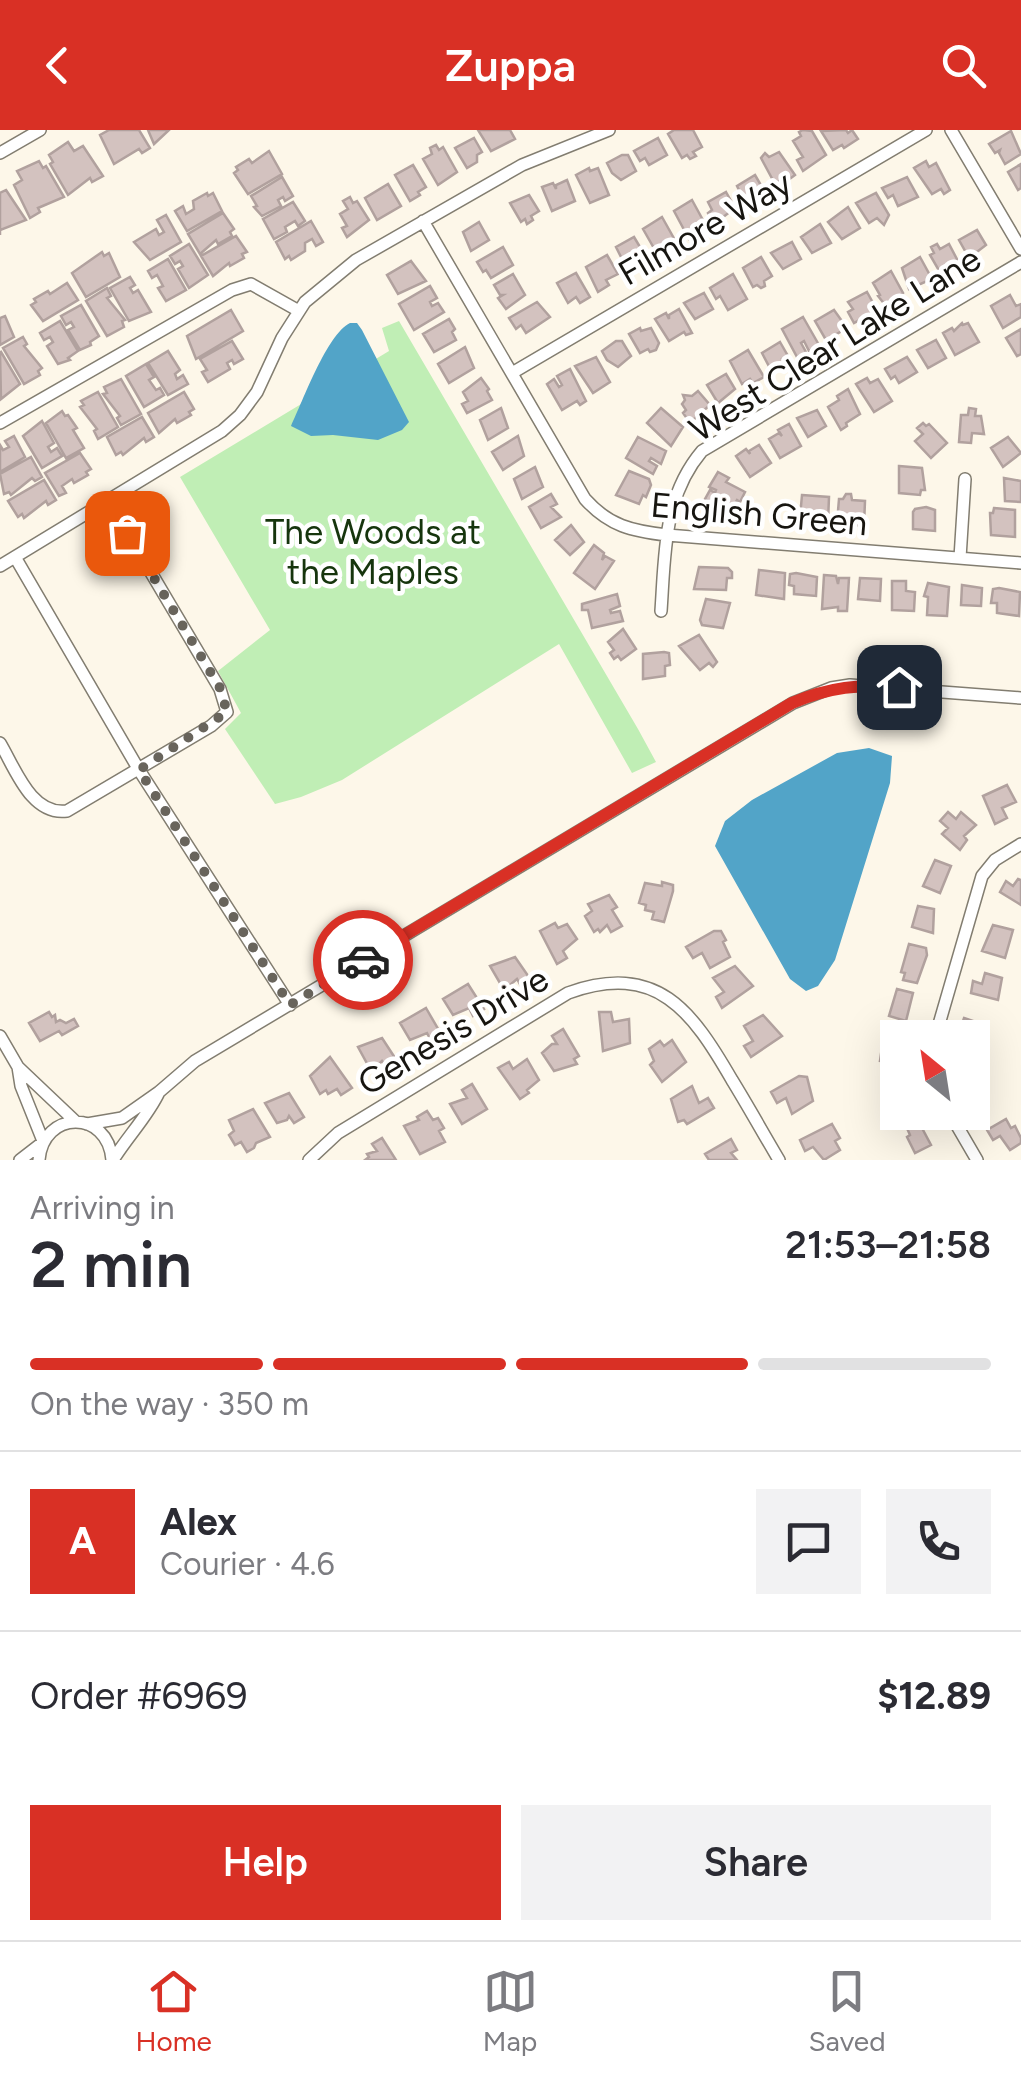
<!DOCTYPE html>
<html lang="en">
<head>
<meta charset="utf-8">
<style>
  body { margin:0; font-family:Figtree,sans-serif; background:#f2f2f3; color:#2b2b33; height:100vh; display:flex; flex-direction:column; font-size:38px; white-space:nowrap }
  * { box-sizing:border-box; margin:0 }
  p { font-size:32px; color:#7c7c81 }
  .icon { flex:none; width:55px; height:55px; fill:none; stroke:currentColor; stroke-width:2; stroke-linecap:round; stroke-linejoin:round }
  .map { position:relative; height:1030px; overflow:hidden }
  .sheet { display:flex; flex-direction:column; background:#fff; flex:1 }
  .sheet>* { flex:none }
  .needle { width:65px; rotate:330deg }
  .fabs { position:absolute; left:880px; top:890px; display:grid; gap:20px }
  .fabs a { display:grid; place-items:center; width:110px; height:110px; border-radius:0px; background:#fff; box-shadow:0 10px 40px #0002; font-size:50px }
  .pin { position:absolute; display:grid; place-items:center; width:85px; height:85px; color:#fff; margin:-42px; border-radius:20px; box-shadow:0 5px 15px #0006 }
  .courier { position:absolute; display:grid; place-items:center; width:100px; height:100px; margin:-50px; border:8px solid #d93025; border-radius:50%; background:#fff; color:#222; box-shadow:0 2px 12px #0007 }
  .summary em { font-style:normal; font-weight:600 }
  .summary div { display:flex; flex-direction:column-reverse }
  .summary { display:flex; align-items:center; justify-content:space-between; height:170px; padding:0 30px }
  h1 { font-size:65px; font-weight:600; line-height:75px }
  .bar { display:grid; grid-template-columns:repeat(4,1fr); gap:15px 10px; align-content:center; height:120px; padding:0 30px }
  .bar i { height:12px; border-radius:8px; background:#e1e1e2 }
  .bar .current { background:#d93025 }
  .bar p { grid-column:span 4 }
  .line { display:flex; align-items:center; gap:25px; padding:0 30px; border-top:2px solid #e1e1e2 }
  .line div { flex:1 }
  .round { display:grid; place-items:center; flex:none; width:105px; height:105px; border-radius:0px; background:#f2f2f3 }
  .button { display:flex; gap:20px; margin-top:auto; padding:20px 30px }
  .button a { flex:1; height:115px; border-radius:0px; background:#d93025; color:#fff; font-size:40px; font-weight:600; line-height:115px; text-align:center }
  .button a+a { background:#f2f2f3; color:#2b2b33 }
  header { display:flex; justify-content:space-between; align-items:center; height:130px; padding:0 30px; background:#d93025; color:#fff; font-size:45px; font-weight:600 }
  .tabs { display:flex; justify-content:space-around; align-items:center; height:140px; border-top:2px solid #e1e1e2; background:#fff; font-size:28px; color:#7c7c81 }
  .tabs a { display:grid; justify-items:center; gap:5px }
  .tabs .current { color:#d93025 }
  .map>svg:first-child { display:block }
  .green { fill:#c0eeb5 }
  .water { fill:#52a4c8 }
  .building { fill:#d3c2bf; stroke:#b1a19e; stroke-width:2.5 }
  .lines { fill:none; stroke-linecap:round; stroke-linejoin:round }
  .minor-casing { stroke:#827d70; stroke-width:14 }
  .minor { stroke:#fff; stroke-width:11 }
  .done { stroke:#68645c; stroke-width:10; stroke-dasharray:0 18 }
  .route { stroke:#d93025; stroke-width:12 }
  .labels { text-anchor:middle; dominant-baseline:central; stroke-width:9; stroke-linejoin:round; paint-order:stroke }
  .street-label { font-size:35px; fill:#171510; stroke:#fff }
  .park-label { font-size:35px; fill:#16350d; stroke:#fff }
</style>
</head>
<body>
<header><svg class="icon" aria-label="back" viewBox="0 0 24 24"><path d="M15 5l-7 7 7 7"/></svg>Zuppa<svg class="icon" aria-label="search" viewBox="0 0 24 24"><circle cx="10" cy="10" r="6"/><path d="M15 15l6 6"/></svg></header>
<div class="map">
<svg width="1021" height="1030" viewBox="0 0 1021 1030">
  <rect width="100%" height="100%" fill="#fdf7e9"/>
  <path class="green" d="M399,191L638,599L656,632L632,643L559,514L342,650L301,667L275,674L225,599L241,583L218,541L270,500L180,347L389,221L382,198Z"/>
  <path class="water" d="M350,193H357L362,200L409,292L402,300L378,310L333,305L311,306L291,296C303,271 327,204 350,193Z
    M869,618L892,626L890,653L835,830L818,856L806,861L790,849L715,716L725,691L752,670L837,623Z"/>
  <path class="building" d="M109,0H139L150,18L142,23L139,19L114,34L100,5Z
    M148,0H169L154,14Z
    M478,0H510L515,9L491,21Z
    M674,0H693L702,17L693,22L696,26L690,29L687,25L682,28L668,4Z
    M803,0L812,1L826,25L803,41L797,30L803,27L793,11L801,6L799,2Z
    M846,0L848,3L852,0L858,9L844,18L842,15L833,20L821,1Z
    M1011,1L1021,24L1005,34L999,23L1000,20L995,23L989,14Z
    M474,8L482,22L477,25V32L467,38L455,18Z
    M658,8L667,25L649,35L645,28L640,31L634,21Z
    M68,12L74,21L83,16L103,46L92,52L90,48L68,65L50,34L53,32L49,25Z
    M436,15L439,20L443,17L457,42L438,55L423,29L432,24L430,18Z
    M269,21L282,44L248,64L234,43L238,40L236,37L249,29L252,33Z
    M779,22L795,45L784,53L782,49L775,54L761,28L765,23L769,27Z
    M622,25H628L636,41L621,50L612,43L607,33Z
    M39,31L43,38L46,36L64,67L38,78L40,82L30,88L14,55L22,50L17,41Z
    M926,31L929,37L936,33L950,60L944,64L941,59L932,64L914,38Z
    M1021,34V58L1018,60L1008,42Z
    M413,35L426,57L418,62L420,65L410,71L395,45Z
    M589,38L590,41L598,38L609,65L590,73L576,45Z
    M755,45L766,64L746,74L737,56Z
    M282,47L293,66L285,71L283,67L278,70L281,76L262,86L254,77L257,76L251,66Z
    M907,47L918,67L898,76L893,65L888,68L882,58Z
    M567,50L575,71L552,81L542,57L553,53L556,59V55Z
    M388,54L401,76L377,90L365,68Z
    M6,60L26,90L0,100V105V63Z
    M726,62L735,78L714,94L708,83L712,80L708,72Z
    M207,63L208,66L213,63L222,81L187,101L175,81L183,76L186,84L194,79L193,71Z
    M876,63L889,85L884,95L877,88L869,93L856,73Z
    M529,65L539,81L531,86L533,90L527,94L525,89L521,92L510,73Z
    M350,67L353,73L357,71L369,90L347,107L342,98L347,96L340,84L348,79L343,71Z
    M692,70L704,92L697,96L700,102L689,109L674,81Z
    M293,72L305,91L298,96L295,91L285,97L287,102L274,109L263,89Z
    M848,77L860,98L842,109L828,92Z
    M223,83L234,99L230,102L232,106L218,114L216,110L200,124L188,104Z
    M166,85L181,112L150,130L134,112L156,99L159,105L164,102L157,90Z
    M662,87L676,112L659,127L643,99Z
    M311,91L323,112L316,116L312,109L305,113V121L291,130L289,126L285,129L276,112Z
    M479,92L489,110L471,121L463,102Z
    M820,94L831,113L812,123L801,107Z
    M977,100L986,115L969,128L959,110Z
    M236,106L247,122L242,124L244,128L230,136L229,133L213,146L201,126Z
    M634,107L649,132L629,143L616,117Z
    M792,112L801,129L783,139L771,123Z
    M189,114L208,145L189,158L178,139L183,136L180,131L175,134L170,126Z
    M937,114L940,119L949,114L959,133L941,144L930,125L934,123L931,117Z
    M503,117L513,135L491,148L486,140L483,142L477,132Z
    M102,122L104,126L109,123L120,147L86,167L72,143Z
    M607,125L618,144L606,150L609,155L598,162L586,137Z
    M761,127L772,146L764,151L765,156L761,158L757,155L753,157L743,138Z
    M920,127L932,149L909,159L902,138Z
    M168,129L186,160L166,171L158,158L163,156L157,145L152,148L148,141Z
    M411,131L426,151L398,164L387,145Z
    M891,141L903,163L886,176L878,166L880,165L873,153Z
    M576,143L590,167L580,173L576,167L568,173L557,153Z
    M513,144L525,165L506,179L498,168L503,165H500L494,155Z
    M733,144L747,169L728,180L720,166L716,169L710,158Z
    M130,147L135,155L130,158L133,163L138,160L151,182L129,191L110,158Z
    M67,153L78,170L43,191L31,175L36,172L34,169L48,161L50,164Z
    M430,156L437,168L430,172L432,176L438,173L444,182L414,200L399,174Z
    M107,158L111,166L107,168L125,190L122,191L124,197L107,206L86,171Z
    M867,162L877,180L854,193L848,182L853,179L848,172Z
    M704,163L713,179L695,189L684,173Z
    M1010,165L1016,176L1021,174V187L1003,198L991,176Z
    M537,172L550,187L526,203L521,195L516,199L509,188Z
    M81,175L99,206L90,212L91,215L80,220L68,200L74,197L71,192L66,195L61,186Z
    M679,179L692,203L686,205L684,202L669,211L655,189L666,183L669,189V185Z
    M231,180L243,201L196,229L187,206Z
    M834,180L847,198L826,210L815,191Z
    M5,186L14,207L0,215V188Z
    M803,187L819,215L809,221L804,211L801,213L806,222L797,227L782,199Z
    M449,189L455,199L452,202L456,210L434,222L423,204Z
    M60,191L78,221L68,228L70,230L58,234L47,216L53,212L50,207L44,210L40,203Z
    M962,193L963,195L968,193L979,212L955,225L943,203L952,198L954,201Z
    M640,198L641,201L651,198L659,213L656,220L650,222L648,219L640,223L629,204Z
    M1021,199V224L1017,226L1006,208Z
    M23,207L27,214L24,216L42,238L38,241L40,245L24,254L3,218Z
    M936,210L946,228L928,238L917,220Z
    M232,211L243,229L234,234L232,230L227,233L230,239L208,252L202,242L207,240L200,229Z
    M616,211H622L631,226L618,237L607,230L602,221Z
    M780,212L788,226L782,229L784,236L772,242L762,223Z
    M465,217L474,238L449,253L438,234Z
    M748,220L764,247L753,253L750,249L742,254L730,231Z
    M168,221L180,240L175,244L177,249L183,245L188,254L168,265L148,233Z
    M1,222L20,254L1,269L0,223Z
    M596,227L610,252L593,263L575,236Z
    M907,227L917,242L899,253L895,246L891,249L885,239Z
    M146,234L154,247L149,250L156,260L160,258L164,265L144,277L126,246Z
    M570,239L586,271L580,275L577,271L562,280L547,254L554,249L559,257L562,255L557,246Z
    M726,244L735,259L718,273L707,255Z
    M481,248L489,259L487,261L492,270L467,283L462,274L468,271L463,262Z
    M867,248L870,253L878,249L892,271L874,282L856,254Z
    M121,249L141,284L121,295L117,288L120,286L103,264L107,263L104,257Z
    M848,259L860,284L846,293L847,296L841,300L828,277L839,270L837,266Z
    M698,261L710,275L690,293L683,283L686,280L682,274L685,270L683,265L692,266Z
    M98,262L118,297L98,309L94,301L97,299L80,277L84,275L81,271Z
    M184,262L194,279L189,282L191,285L177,293L175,289L159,303L148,283Z
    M501,278L508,298L488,310L480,290Z
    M661,278L683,297L671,316L647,293Z
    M969,278L976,279L975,286H981L984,304L972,303L971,313L959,312L961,285H968Z
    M817,280L826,296L808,307L797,288Z
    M62,281L65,286L68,285L77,298L73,300L84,318L66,328L46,293Z
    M142,287L154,307L146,312L144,308L123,325L121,322L116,325L107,307Z
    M42,291L54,313L48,317L51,322L57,318L62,326L42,338L23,306Z
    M923,293L926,296L929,294L947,313L931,328L915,311L923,304L917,298Z
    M789,294L801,316L780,328L769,309L779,303L782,306L778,300Z
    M14,306L25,327L0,342V315L3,320L9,317L5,311Z
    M518,306L524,326L503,340L492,322Z
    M638,307L666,321L661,334L651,328L649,331L657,336L653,344L626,328Z
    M1008,307L1021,323L1003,337L991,318Z
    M759,315L771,333L750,347L736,326L746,319L750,324L749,321Z
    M80,323L91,339L86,342L88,345L74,353L72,349L62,356L66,363L59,366L45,343Z
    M31,327L42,347L35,351L32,348L11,365L9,362L4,364L0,344Z
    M899,336L922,338L925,360H921L920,365L899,363Z
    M535,337L543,357L522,369L514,349Z
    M629,341L649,349L651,355L646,367L643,365L639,374L616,365Z
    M718,342L729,348L726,352L745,362L740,372L737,370L734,375L738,377L734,385L705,369L710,360L715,363L716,360L709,357Z
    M1004,348L1021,351V372L1005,371Z
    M44,350L56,370L48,375L46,371L24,388L22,384L18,387L8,371Z
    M551,364L557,374L551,377L561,387L541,398L529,377Z
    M846,364H851L852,370L865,371L864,396L837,393L839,369H843Z
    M802,365L829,367L828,393L816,392V385L814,388L800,387Z
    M926,377L935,380V401L913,399V382L915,379Z
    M994,378L1015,380V407L991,405L990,383H993Z
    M571,395L584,412L570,425L555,410Z
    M594,415L604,423L602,430L605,426L614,431L595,459L574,443Z
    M699,437L728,438L732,442V448H727L726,460L694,459Z
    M759,440L785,443L784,469L756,465Z
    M796,443L817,447L816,466L794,464V456L789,455L790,444Z
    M824,445L836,446L838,454L839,448H849L847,481H838V477L822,479Z
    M860,448L881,449L880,471L858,469Z
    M892,451H906V461L915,462L914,481L892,480Z
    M928,453L949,457L947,486L927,485L928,467L924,466Z
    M962,455L982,458L981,476L961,475Z
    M999,458L1020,462L1019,486L997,483V473H991L993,459Z
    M617,464L620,476L610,480L611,483L620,481L623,491L592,498L588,480H582V474Z
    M706,469L730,473L723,498L702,495L700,490Z
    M623,499L636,519L621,530L618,526L614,529L610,523L614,520L608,512Z
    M699,505L717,532L713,537L709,533L700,540L679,516Z
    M664,522L669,523L670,535L665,536V546L643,549V524Z
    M1007,655L1016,672L1002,678L1007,688L995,694L983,666Z
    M948,682L956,689L961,682L976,695L964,706L967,710L960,720L942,704L948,698L940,691Z
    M935,730L951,736L940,763L923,756Z
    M1018,749L1021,750V775L1000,762L1006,751L1013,756Z
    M662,752L673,755V761L664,792L652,789L654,782L645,780L646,775L639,773L645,753L662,756Z
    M609,765L617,777L612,780L622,796L611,802L607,795L600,802L598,799L594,802L585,786L592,781L588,774Z
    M918,776L934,779L933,803L912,797Z
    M555,793L558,798L567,794L577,809L563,821L567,828L557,834L540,801Z
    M993,795L1013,800L1005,828L982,821Z
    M714,801H721L726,810L723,812L730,827L710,838L702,823L693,828L686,817Z
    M909,814L926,818L927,825L917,853L903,850L905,843L901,842Z
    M515,827L531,850L521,856L517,849L504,860L490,836Z
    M735,836L753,856L722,878L716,867L724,862L713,848Z
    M985,843L1002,848L998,870L971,863L973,851L982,854Z
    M468,854L484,879L473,886L469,878L453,885L443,869Z
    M897,859L913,863L906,891L889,886Z
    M426,878L441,904L431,911L427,903L410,910L400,893Z
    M49,882L52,887L55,885L56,892L60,890L66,893L74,889L78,896L62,905L59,901L40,911L29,893Z
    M599,882H611L613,892L629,889L630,913L603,921Z
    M763,885L782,906L751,927L744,916L753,911L744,896Z
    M964,888L985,895L978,923L972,921V908H964L966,902L960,900Z
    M563,899L579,926L574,929L577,934L554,941L542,923L552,914H557L552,906Z
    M884,903L901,905L898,908V933L880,931Z
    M382,908L397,931L387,938L382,931L375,938L373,935L369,937L358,917Z
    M672,910L686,932L662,952L650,935L654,931L649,919L660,911L664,916Z
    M330,927L352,958L341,965L337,959L328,964L326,960L320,964L310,946Z
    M527,929L539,950L527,960L529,963L520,969L498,938L509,932L513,939Z
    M974,940L988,965L974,974L972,941Z
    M799,946L807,947L813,971L792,984L786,968L777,973L771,962Z
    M897,947L898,979H896L882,954Z
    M472,954L487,979L462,994L450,974L467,968L462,960Z
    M692,956L699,973L708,968L714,978L687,994L684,990L678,992L671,969Z
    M289,963L304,987L294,993L289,986L287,990L277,993L265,973Z
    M253,979L270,1007L256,1013L254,1018L247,1022L241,1012L235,1015L229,1005L234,1001L229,990Z
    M427,981L433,990L438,988L444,998L439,1001L445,1012L420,1024L404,996L419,990L417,987Z
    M914,983L931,1015L915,1023L907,1007L910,1005L903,989Z
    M1006,989L1011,998L1015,996L1021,1008V1013L1010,1020L1000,1006L993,1010L987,1000Z
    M832,994L840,1008L835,1011L840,1020L824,1030L813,1017L805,1021L800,1010Z
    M382,1008L396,1030H365L369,1027L367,1024L377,1021L372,1014Z
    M731,1009L737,1020L731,1023L737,1030H709L705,1024Z"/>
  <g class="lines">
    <g class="minor-casing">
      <path id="minor" d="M951,0L1021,119
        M0,23L40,0
        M423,91L585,369C609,396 632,401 667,405L1021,433
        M512,243L926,0
        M0,293L232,160L251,154L299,181
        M15,427L139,640L290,875
        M960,428L965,349
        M0,436L222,301L240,285L257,262L282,208L305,172L356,130L522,35L609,0
        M661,481C665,424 663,367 702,321L1021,132
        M0,613C15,638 31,686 67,681L211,596L227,582L220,559L108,370
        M0,906L18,937L76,992
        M935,908L982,746L995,730L1021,714
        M18,937L21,956L43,1011
        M159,962L195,931L793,573L831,558L850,555L1021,568
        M949,982L977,1030
        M87,994L122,988L159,962C148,986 127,1007 113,1030
        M20,1030L42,1013
        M39,1030C43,980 108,979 112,1030
        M309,1030L338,1003L568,863C657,831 692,881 732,950C748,976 763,1003 779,1030"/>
    </g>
    <use href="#minor" class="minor"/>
  </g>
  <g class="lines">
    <path class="done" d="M127,403L220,558L227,582L139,640L290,875L363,830"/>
    <path class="route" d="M363,830L792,573C829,557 860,554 899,557"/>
  </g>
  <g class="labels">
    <g class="street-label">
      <text transform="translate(705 98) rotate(-30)">Filmore Way</text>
      <text transform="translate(835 214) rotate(-32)">West Clear Lake Lane</text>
      <text transform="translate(759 384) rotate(5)">English Green</text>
      <text transform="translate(453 901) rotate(-31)">Genesis Drive</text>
    </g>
    <g class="park-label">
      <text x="373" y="402">The Woods at<tspan x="373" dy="40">the Maples</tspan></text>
    </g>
  </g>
</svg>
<div class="fabs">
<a><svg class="needle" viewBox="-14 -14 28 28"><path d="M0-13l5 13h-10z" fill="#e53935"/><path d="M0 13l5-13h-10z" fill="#7c7c81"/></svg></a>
</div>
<div class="pin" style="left:127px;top:403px;background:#ea580c"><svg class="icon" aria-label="bag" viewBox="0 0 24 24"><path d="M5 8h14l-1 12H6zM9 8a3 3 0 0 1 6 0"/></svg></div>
<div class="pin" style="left:899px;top:557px;background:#1f2937"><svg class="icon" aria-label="home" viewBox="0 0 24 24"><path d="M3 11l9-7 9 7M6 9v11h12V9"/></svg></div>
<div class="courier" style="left:363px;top:830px"><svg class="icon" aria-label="car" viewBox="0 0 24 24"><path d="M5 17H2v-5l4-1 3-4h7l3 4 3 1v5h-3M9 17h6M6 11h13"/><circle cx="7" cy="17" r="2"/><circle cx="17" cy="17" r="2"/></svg></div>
</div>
<section class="sheet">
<div class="summary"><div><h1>2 min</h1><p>Arriving in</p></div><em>21:53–21:58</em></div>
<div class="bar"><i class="current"></i><i class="current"></i><i class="current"></i><i></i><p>On the way · 350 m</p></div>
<div class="line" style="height:180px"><b class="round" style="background:#d93025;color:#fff">A</b><div><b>Alex</b><p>Courier · 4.6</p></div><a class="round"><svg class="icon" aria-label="chat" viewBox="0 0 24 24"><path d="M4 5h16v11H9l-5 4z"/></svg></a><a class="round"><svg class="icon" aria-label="phone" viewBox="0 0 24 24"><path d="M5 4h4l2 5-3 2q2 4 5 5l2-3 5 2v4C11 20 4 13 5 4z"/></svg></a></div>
<div class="line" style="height:130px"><div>Order #6969</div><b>$12.89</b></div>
<div class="button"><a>Help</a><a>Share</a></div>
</section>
<nav class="tabs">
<a class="current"><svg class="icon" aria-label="home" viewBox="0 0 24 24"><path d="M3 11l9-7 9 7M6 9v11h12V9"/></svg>Home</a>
<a><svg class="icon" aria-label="map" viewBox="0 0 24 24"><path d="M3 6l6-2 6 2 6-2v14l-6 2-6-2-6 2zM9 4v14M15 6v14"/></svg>Map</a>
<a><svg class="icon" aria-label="saved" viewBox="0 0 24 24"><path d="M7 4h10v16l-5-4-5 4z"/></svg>Saved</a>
</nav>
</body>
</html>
